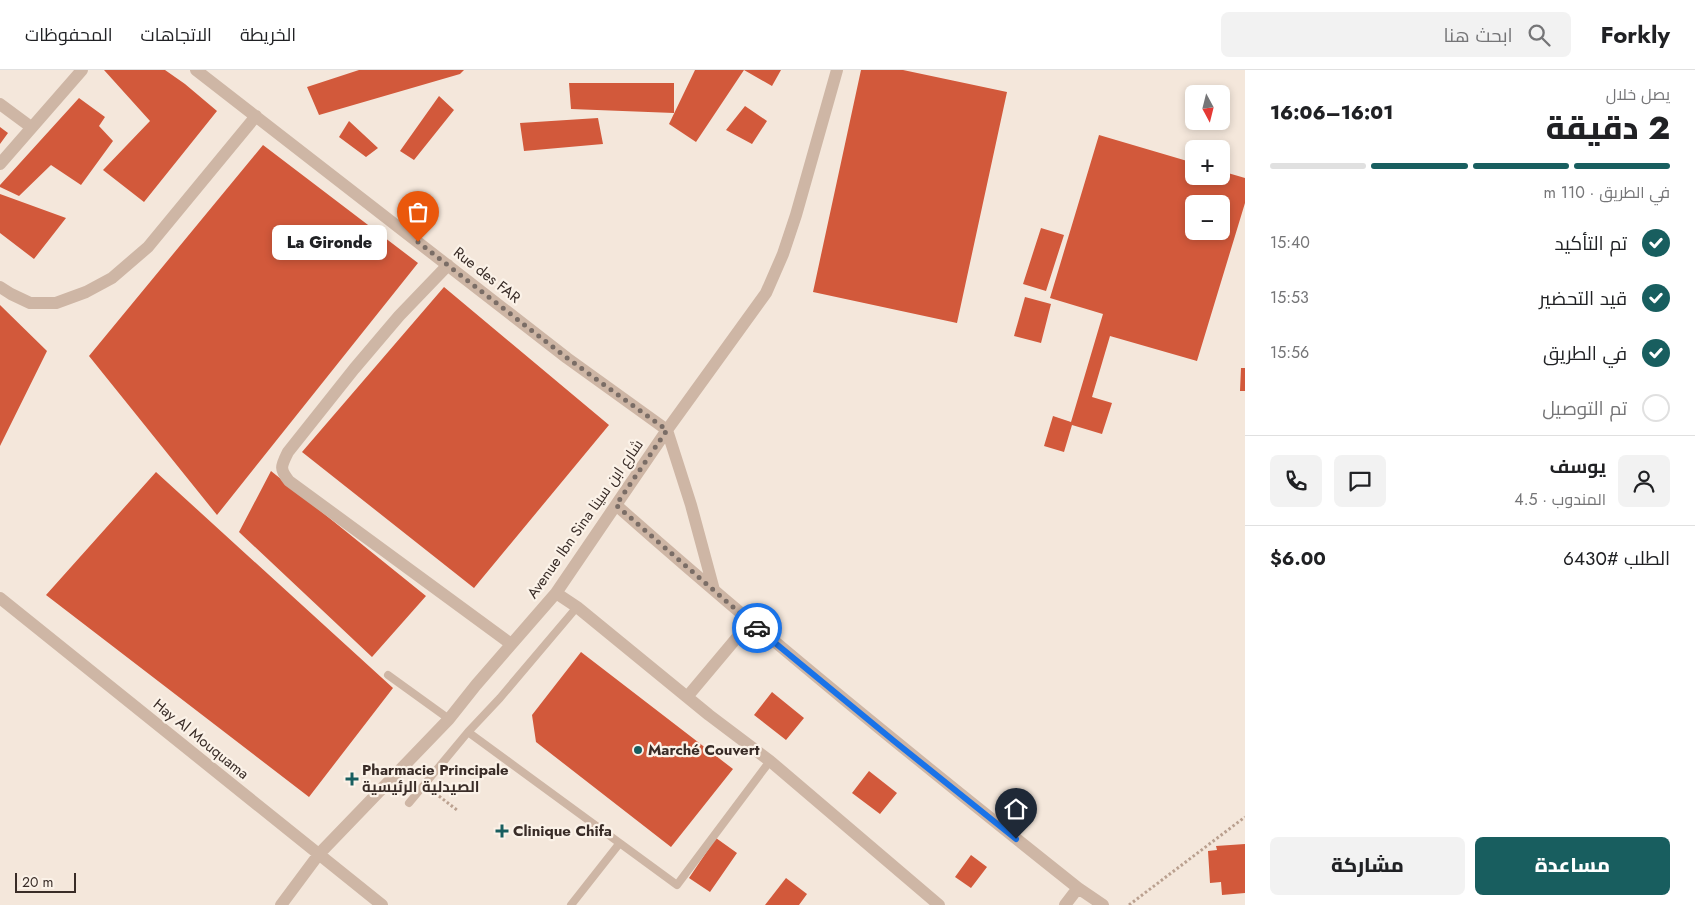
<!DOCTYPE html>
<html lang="ar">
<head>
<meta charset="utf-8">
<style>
  body { margin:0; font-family:Jost,Cairo,sans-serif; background:#f2f2f2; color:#202124; direction:rtl; height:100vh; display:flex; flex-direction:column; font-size:19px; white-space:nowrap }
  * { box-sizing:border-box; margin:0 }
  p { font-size:16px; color:#757577 }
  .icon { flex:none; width:28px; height:28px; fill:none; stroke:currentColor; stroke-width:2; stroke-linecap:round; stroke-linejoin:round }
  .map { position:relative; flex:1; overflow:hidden; direction:ltr }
  .panel { display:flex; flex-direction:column; background:#fff; width:450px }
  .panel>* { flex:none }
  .needle { width:32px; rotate:173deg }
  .fabs { position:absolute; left:1185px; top:15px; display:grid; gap:10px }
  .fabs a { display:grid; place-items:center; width:45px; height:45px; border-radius:8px; background:#fff; box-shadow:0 2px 8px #0003; font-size:25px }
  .scale { position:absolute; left:15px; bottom:12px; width:61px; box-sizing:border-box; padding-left:5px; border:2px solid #392c27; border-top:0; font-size:14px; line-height:18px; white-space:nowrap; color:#392c27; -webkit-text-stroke:4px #fbf2e8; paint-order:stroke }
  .pin { position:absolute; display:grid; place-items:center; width:42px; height:42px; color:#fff; margin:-51px -21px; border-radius:50% 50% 50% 0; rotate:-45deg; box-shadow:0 0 5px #0007 }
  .pin .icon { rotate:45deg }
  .courier { position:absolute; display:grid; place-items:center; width:50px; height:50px; margin:-25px; border:4px solid #1a73e8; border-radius:50%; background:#fff; color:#222; box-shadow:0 1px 6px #0007 }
  .bubble { position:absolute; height:35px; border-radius:8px; background:#fff; box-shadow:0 2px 8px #0003; font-size:16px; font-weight:800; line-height:35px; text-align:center; direction:rtl }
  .head em { font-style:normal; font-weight:800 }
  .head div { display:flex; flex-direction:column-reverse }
  .head { display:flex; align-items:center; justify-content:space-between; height:85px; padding:0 25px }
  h1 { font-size:32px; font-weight:800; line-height:38px }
  .bar { display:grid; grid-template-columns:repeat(4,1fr); gap:8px 5px; align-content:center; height:60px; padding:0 25px }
  .bar i { height:6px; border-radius:4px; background:#e0e0e0 }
  .bar .on { background:#185e5f }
  .bar p { grid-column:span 4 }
  .line { display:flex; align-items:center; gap:12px; padding:0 25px; border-top:1px solid #e0e0e0 }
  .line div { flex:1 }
  .round { display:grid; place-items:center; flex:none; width:52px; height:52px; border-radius:8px; background:#f2f2f2 }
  ol { padding:0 25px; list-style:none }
  li { display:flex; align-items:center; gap:15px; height:55px }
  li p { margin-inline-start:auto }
  li .icon { padding:5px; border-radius:50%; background:#185e5f; color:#fff; stroke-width:4 }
  li:last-child { color:#757577 }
  li i { width:28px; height:28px; border:2px solid #e0e0e0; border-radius:50% }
  .cta { display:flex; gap:10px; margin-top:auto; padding:10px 25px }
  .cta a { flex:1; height:58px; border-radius:8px; background:#185e5f; color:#fff; font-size:20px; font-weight:800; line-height:58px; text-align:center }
  .cta a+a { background:#f2f2f2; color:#202124 }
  header { display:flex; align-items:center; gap:30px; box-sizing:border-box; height:70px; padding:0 25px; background:#fff; border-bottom:1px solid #e0e0e0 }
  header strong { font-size:24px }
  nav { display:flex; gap:28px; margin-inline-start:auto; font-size:18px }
  .search { width:350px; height:45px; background:#f2f2f2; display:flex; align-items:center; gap:12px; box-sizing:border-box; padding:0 18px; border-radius:8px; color:#757577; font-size:19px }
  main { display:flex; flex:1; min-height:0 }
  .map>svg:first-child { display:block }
  .building { fill:#d2593b; fill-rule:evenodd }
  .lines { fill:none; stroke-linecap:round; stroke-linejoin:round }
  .path { stroke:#baa08f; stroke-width:3; stroke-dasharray:2.5 2.5; stroke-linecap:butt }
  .lane { stroke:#ceb6a5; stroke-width:8 }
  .street { stroke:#ceb6a5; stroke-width:12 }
  .done { stroke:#7a6d66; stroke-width:5; stroke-dasharray:0 9 }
  .route { stroke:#1a73e8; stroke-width:6 }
  .poi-dot { fill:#185e5f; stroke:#fbf2e8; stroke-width:2 }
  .labels { text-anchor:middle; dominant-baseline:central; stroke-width:4.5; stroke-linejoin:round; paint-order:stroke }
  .street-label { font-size:15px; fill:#392c27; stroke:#fbf2e8 }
  .poi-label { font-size:15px; font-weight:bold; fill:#392c27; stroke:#fbf2e8; text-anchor:start }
</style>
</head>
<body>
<header>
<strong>Forkly</strong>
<div class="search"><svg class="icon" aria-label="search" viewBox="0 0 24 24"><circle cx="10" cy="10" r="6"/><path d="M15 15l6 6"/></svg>ابحث هنا</div>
<nav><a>الخريطة</a><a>الاتجاهات</a><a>المحفوظات</a></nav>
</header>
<main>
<section class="panel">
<div class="head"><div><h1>2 دقيقة</h1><p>يصل خلال</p></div><em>16:01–16:06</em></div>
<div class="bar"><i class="on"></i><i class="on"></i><i class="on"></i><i></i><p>في الطريق · 110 m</p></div>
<ol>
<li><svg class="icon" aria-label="check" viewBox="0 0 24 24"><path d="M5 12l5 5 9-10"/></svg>تم التأكيد<p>15:40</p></li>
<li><svg class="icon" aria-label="check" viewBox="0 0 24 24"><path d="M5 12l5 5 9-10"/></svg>قيد التحضير<p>15:53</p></li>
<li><svg class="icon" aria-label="check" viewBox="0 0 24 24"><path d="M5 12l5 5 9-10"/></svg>في الطريق<p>15:56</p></li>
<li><i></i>تم التوصيل</li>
</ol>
<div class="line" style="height:90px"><a class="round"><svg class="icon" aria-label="person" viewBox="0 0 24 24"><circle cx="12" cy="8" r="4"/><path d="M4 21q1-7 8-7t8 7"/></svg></a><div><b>يوسف</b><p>المندوب · 4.5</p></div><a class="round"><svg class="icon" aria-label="chat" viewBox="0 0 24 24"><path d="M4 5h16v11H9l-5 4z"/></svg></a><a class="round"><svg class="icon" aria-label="phone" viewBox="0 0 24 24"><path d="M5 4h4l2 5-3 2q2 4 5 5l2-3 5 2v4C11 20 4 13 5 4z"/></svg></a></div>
<div class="line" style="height:65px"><div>الطلب #6430</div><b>$6.00</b></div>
<div class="cta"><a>مساعدة</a><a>مشاركة</a></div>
</section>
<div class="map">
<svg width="1245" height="835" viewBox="0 0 1245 835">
  <rect width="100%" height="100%" fill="#f4e7db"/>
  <path class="building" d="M104,0H165L185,14L217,41L144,132L103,100L150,51Z
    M359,0H464L460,4L319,45L307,17Z
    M695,0H744L696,72L669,54Z
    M744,0H781L772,16Z
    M861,0H903L1007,22L957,253L813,222Z
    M569,13H674V43L571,39Z
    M439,26L454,40L414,90L400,81Z
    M79,28L105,47L99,56L113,71L81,115L51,95L19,126L0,117V115Z
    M745,36L767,51L752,74L726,60Z
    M598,48L603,74L524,81L520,53Z
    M349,51L378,78L366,87L339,67Z
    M0,57L8,63L0,74Z
    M1099,65L1194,93V106H1221V101L1245,108V133L1197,291L1110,266L1092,327L1112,333L1102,364L1072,355L1064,382L1044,376L1053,346L1071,352L1103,244L1050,228ZM1194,134H1221V161H1194Z
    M263,75L418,193L217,445L89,286Z
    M0,124L66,148L34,189L0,163Z
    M1041,158L1064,165L1046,221L1023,214Z
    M444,217L609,355L474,518L302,382Z
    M1025,227L1051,234L1041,273L1014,266Z
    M0,235L47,281L0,376Z
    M1241,298H1245V321H1240Z
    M271,401L426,526L372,587L239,462Z
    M156,402L393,618L309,727L46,525Z
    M581,582L733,699L671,777L536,672L532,645Z
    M772,622L804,648L786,670L754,645Z
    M869,701L897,723L880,744L852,723Z
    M716,768L737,783L710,822L689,808Z
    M1245,774V823L1222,825L1221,812L1210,813L1208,781L1217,780L1216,776Z
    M971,785L987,797L971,818L955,807Z
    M786,808L807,824L799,835H765Z"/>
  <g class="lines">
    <path class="path" d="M435,723L457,740
      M1129,835L1245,747"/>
    <path class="lane" d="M388,605L449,649
      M468,662L677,815L770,691
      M409,733L468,662L500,628L577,537
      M571,835L619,774"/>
    <path class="street" d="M196,0L567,288L667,360L691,435L714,520
      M0,34L31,57
      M0,94L82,0
      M448,195L399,246L354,299L288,382C281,396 279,399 289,411L511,574
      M0,217L11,224L30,233H56L86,222L112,208L148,177L256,46
      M616,435C766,568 921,693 1078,818L1103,835
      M556,523L577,537L709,645L770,691L939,835
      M0,528L382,835
      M687,627L750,552
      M281,835L319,784L449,649L476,615L556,523L667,360L766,223L783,184L796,145L837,0
      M1065,835L1078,818"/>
  </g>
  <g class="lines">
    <path class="done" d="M418,172L567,288L667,360L616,435L757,558"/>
    <path class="route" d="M757,558L894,671L1016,769"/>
  </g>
  <g class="poi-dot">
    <circle cx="638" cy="680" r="5"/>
    <path d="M349.5 701.5h5v5h5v5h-5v5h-5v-5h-5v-5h5z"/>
    <path d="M499.5 753.5h5v5h5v5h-5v5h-5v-5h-5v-5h5z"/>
  </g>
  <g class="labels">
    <g class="street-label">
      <text transform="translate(487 205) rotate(38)">Rue des FAR</text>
      <text transform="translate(585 449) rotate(-55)">Avenue Ibn Sina شارع ابن سينا</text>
      <text transform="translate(201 669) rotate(39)">Hay Al Mouquama</text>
    </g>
    <g class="poi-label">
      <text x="648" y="680">Marché Couvert</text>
      <text x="362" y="700">Pharmacie Principale<tspan x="362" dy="17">الصيدلية الرئيسية</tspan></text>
      <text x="513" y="761">Clinique Chifa</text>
    </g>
  </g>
</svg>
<div class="fabs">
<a><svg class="needle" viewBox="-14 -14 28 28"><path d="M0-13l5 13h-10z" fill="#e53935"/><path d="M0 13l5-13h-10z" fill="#757577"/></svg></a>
<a>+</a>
<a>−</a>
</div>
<div class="scale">20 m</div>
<div class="pin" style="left:418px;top:172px;background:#ea580c"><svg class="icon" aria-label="bag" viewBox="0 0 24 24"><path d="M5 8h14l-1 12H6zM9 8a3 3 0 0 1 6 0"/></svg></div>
<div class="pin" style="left:1016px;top:769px;background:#1f2937"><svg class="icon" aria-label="home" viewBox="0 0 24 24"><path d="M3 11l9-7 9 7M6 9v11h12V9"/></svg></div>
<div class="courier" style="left:757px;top:558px"><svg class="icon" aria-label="car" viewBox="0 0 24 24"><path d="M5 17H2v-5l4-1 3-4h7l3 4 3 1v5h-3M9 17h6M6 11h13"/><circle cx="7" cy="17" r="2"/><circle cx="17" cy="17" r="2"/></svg></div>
<div class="bubble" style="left:272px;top:155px;width:115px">La Gironde</div>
</div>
</main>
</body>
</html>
